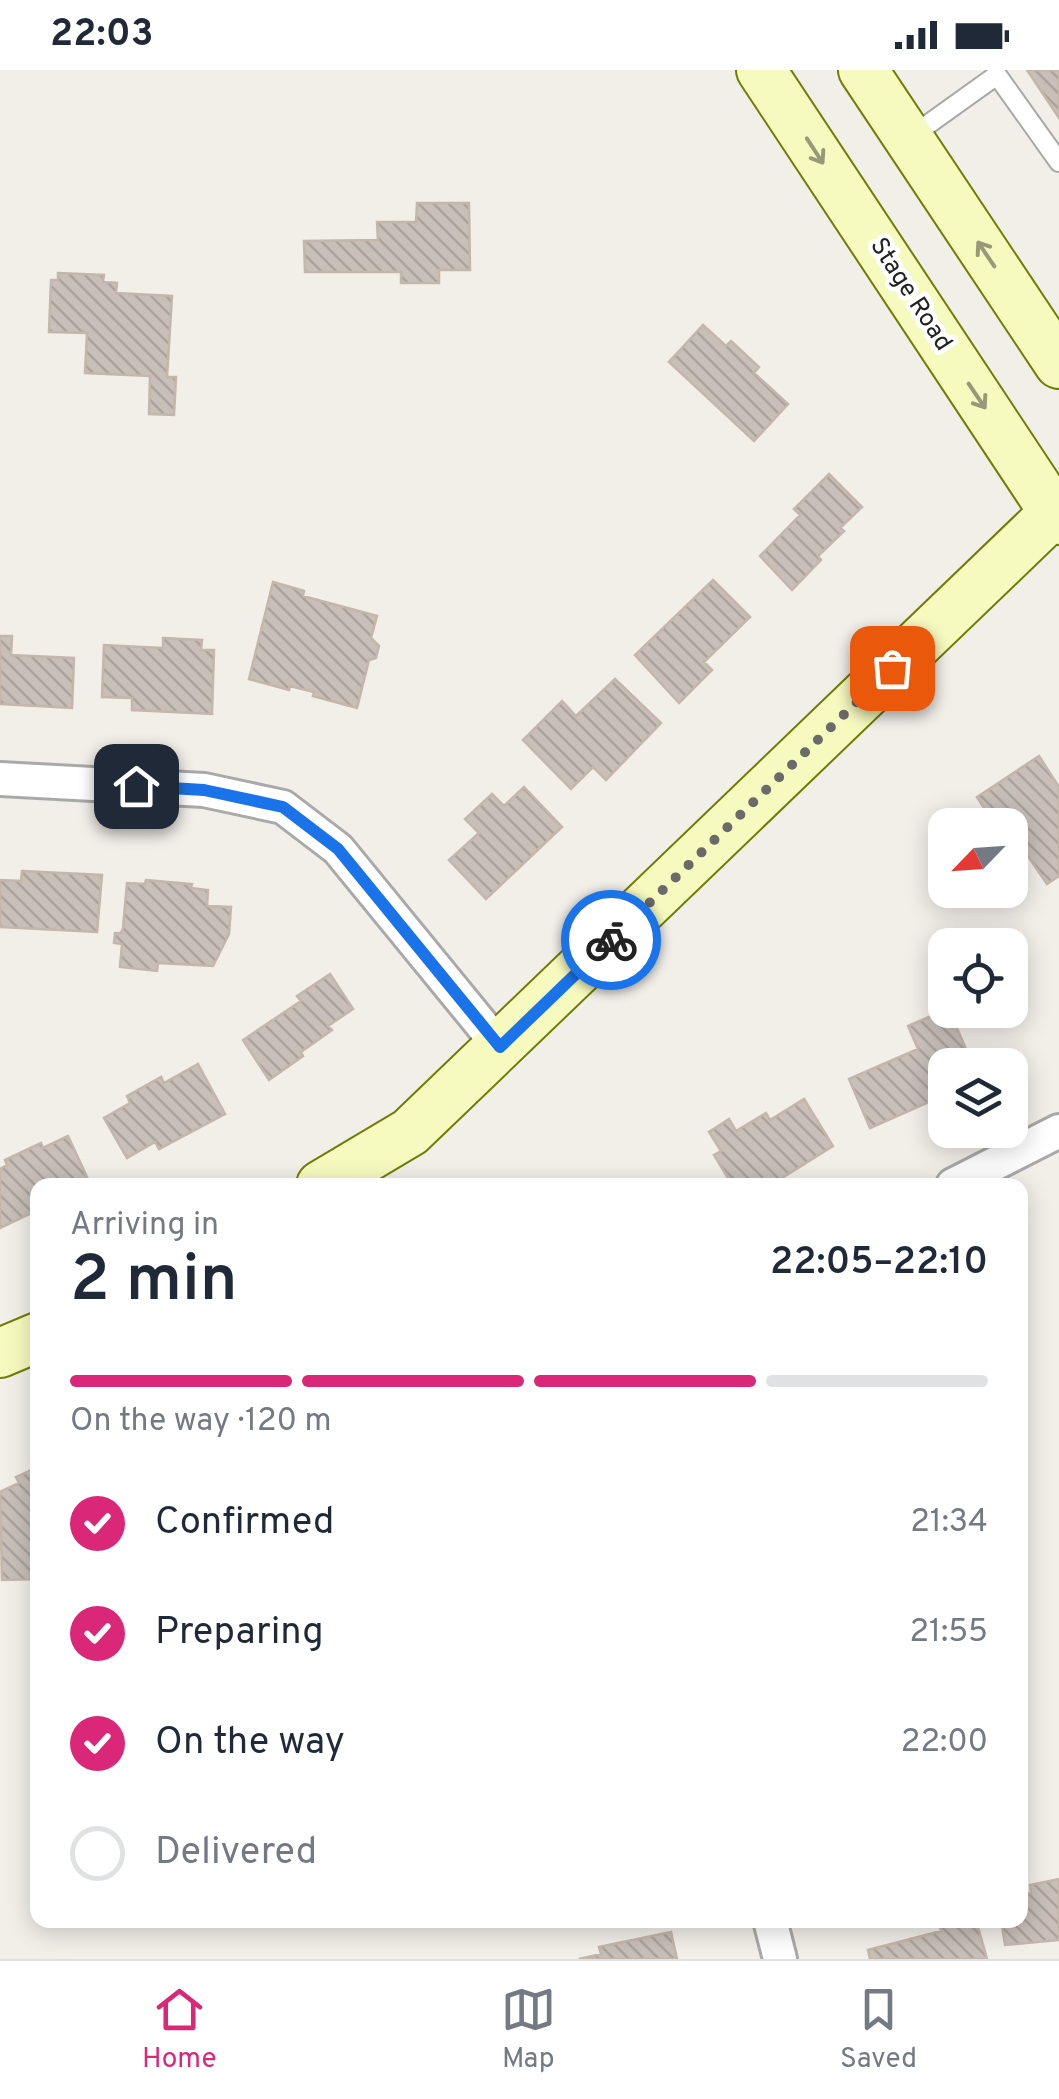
<!DOCTYPE html>
<html lang="en">
<head>
<meta charset="utf-8">
<style>
  body { margin:0; font-family:Overpass,sans-serif; background:#f6f6f7; color:#1f2937; height:100vh; display:flex; flex-direction:column; font-size:38px; white-space:nowrap }
  * { box-sizing:border-box; margin:0 }
  p { font-size:32px; color:#747a83 }
  .icon { flex:none; width:55px; height:55px; fill:none; stroke:currentColor; stroke-width:2; stroke-linecap:round; stroke-linejoin:round }
  .map { position:relative; flex:1; overflow:hidden }
  .details { position:absolute; left:30px; top:1108px; width:998px; height:750px; display:flex; flex-direction:column; background:#fff; border-radius:20px; box-shadow:0 5px 25px #0003 }
  .details>* { flex:none }
  .needle { width:65px; rotate:245deg }
  .controls { position:absolute; left:928px; top:738px; display:grid; gap:20px }
  .controls a { display:grid; place-items:center; width:100px; height:100px; border-radius:20px; background:#fff; box-shadow:0 5px 25px #0003; font-size:50px }
  .pin { position:absolute; display:grid; place-items:center; width:85px; height:85px; color:#fff; margin:-42px; border-radius:20px; box-shadow:0 5px 15px #0006 }
  .courier { position:absolute; display:grid; place-items:center; width:100px; height:100px; margin:-50px; border:8px solid #1a73e8; border-radius:50%; background:#fff; color:#222; box-shadow:0 2px 12px #0007 }
  .headline em { font-style:normal; font-weight:600 }
  .headline div { display:flex; flex-direction:column-reverse }
  .headline { display:flex; align-items:center; justify-content:space-between; height:170px; padding:0 40px }
  h1 { font-size:65px; font-weight:600; line-height:75px }
  .bar { display:grid; grid-template-columns:repeat(4,1fr); gap:15px 10px; align-content:center; height:120px; padding:0 40px }
  .bar i { height:12px; border-radius:8px; background:#e0e1e3 }
  .bar .on { background:#db2777 }
  .bar p { grid-column:span 4 }
  ol { padding:0 40px; list-style:none }
  li { display:flex; align-items:center; gap:30px; height:110px }
  li p { margin-inline-start:auto }
  li .icon { padding:10px; border-radius:50%; background:#db2777; color:#fff; stroke-width:4 }
  li:last-child { color:#747a83 }
  li i { width:55px; height:55px; border:5px solid #e0e1e3; border-radius:50% }
  .status { display:flex; justify-content:space-between; align-items:center; height:70px; padding:0 50px; background:#fff; direction:ltr }
  .status svg { height:28px; fill:currentColor }
  .tab-bar { display:flex; justify-content:space-around; align-items:center; height:140px; border-top:2px solid #e0e1e3; background:#fff; font-size:28px; color:#747a83 }
  .tab-bar a { display:grid; justify-items:center; gap:5px }
  .tab-bar .on { color:#db2777 }
  .map>svg:first-child { display:block }
  .building { fill:url(#building-back-hatch); stroke:#c4b6ab; stroke-width:2.5 }
  .lines { fill:none; stroke-linecap:round; stroke-linejoin:round }
  .service-casing { stroke:#a9a9a9; stroke-width:22 }
  .minor-casing { stroke:#a9a9a9; stroke-width:38 }
  .secondary-casing { stroke:#707d05; stroke-width:52 }
  .service { stroke:#fff; stroke-width:18 }
  .minor { stroke:#fff; stroke-width:32 }
  .secondary { stroke:#f7fabf; stroke-width:48 }
  .oneway { stroke:#979978 }
  .done { stroke:#6b6a68; stroke-width:10; stroke-dasharray:0 18 }
  .route { stroke:#1a73e8; stroke-width:12 }
  .labels { text-anchor:middle; dominant-baseline:central; stroke-width:9; stroke-linejoin:round; paint-order:stroke }
  .street-label { font-size:25px; fill:#222; stroke:#fff }
</style>
</head>
<body>
<div class="status"><b>22:03</b><svg viewBox="0 0 49 12"><path d="M0 12V9h3v3zM5 12V6h3v6zM10 12V3h3v9zM15 12V0h3v12zM26 1h20v11H26zM47 4h2v5h-2z"/></svg></div>
<div class="map">
<svg width="1059" height="1889" viewBox="0 0 1059 1889">
  <defs>
    <pattern id="building-back-hatch" width="6" height="6" patternUnits="userSpaceOnUse" patternTransform="scale(2.5)"><rect width="6" height="6" fill="#c7bfb8"/><path d="M-1 5l2 2M0 0l6 6M5-1l2 2" fill="none" stroke="#aba49e"/></pattern>
  </defs>
  <rect width="100%" height="100%" fill="#f2efe9"/>
  <path class="building" d="M1027,0H1059V48Z
    M417,133H469L470,200H439V213H401V202H305L304,171L378,170L377,152H416Z
    M58,203L104,205L103,212L117,213L116,223L172,226L167,307H176L174,345L149,344L150,306L85,303L87,263L49,262L51,210H58Z
    M703,255L726,276L731,271L759,297L754,303L788,334L754,371L669,292Z
    M829,404L862,437L840,458L844,461L818,486L821,490L792,520L760,486L800,445L794,439Z
    M713,510L750,547L704,592L712,600L679,633L635,585Z
    M273,512L304,521L303,526L377,546L371,568L379,576L376,588L369,590L357,638L313,626L314,622L290,616L289,620L249,609Z
    M0,566H12L11,585L74,588L72,638L0,634Z
    M163,568L202,570L201,580H214L212,644L132,640V628L102,627L104,575L163,578Z
    M615,609L661,653L606,710L593,697L571,719L523,670L562,631L576,646Z
    M1039,686L1059,717V806L1047,814L1010,760V755L1001,746L993,752L977,727Z
    M524,717L562,757L486,829L449,790L479,763L465,749L492,724L504,736Z
    M22,801L102,805L97,862L0,857V810L21,811Z
    M146,810L192,814L191,818L208,820L207,836L231,837L229,864L213,896L158,893L157,901L120,897L122,874L114,873L115,863H121L123,858L127,813L145,814Z
    M330,904L353,939L328,956L332,960L301,982L303,986L269,1010L243,970L301,931L297,926Z
    M945,940H949L973,995H945V1025L870,1058L849,1009L918,979L908,956Z
    M198,994L225,1044L159,1079L155,1072L127,1088L104,1048L130,1033L127,1026L161,1007L164,1013Z
    M804,1029L833,1076L771,1115L764,1108L753,1115H732L714,1085L721,1081L709,1062L729,1049L736,1061L766,1043L770,1050Z
    M68,1066L87,1107L71,1115H38V1140L0,1158V1099L7,1095L5,1090L41,1073L43,1078Z
    M38,1397V1509L2,1510L0,1422L19,1413L16,1407Z
    M1059,1809V1870L1005,1875L1001,1850H1020V1824L1031,1823L1030,1815Z
    M938,1850H976L987,1889H870L868,1880L941,1861Z
    M671,1862L677,1889H579L601,1884L599,1877Z"/>
  <g class="lines">
    <g class="service-casing">
      <path id="service" d="M909,68L997,5L1059,92"/>
    </g>
    <g class="minor-casing">
      <path id="minor" d="M0,709L204,720L283,737L338,779L500,977
        M953,1115L1059,1061
        M770,1850L780,1889"/>
    </g>
    <g class="secondary-casing">
      <path id="secondary" d="M761,0L1059,450
        M863,0L1059,294
        M321,1115L410,1062L1059,438
        M0,1283L38,1267"/>
    </g>
    <use href="#service" class="service"/>
    <use href="#minor" class="minor"/>
    <use href="#secondary" class="secondary"/>
  </g>
  <defs><path id="oneway-shaft" d="M-6 0H5M1.5-3L5.5 0L1.5 3" fill="none" stroke-width="1.6" stroke-linecap="round" stroke-linejoin="round" transform="scale(2.5)"/></defs>
  <g class="oneway">
    <use href="#oneway-shaft" transform="translate(815 81) rotate(57)"/>
    <use href="#oneway-shaft" transform="translate(986 184) rotate(-124)"/>
    <use href="#oneway-shaft" transform="translate(977 326) rotate(56)"/>
  </g>
  <g class="lines">
    <path class="done" d="M611,870L892,598"/>
    <path class="route" d="M136,716L204,720L283,737L338,779L500,977L611,870"/>
  </g>
  <g class="labels">
    <g class="street-label">
      <text transform="translate(910 225) rotate(57)">Stage Road</text>
    </g>
  </g>
</svg>
<div class="controls">
<a><svg class="needle" viewBox="-14 -14 28 28"><path d="M0-13l5 13h-10z" fill="#e53935"/><path d="M0 13l5-13h-10z" fill="#747a83"/></svg></a>
<a><svg class="icon" aria-label="locate" viewBox="0 0 24 24"><circle cx="12" cy="12" r="6"/><path d="M12 2v4M12 18v4M2 12h4M18 12h4"/></svg></a>
<a><svg class="icon" aria-label="layers" viewBox="0 0 24 24"><path d="M12 4l9 5-9 5-9-5zM3 14l9 5 9-5"/></svg></a>
</div>
<div class="pin" style="left:892px;top:598px;background:#ea580c"><svg class="icon" aria-label="bag" viewBox="0 0 24 24"><path d="M5 8h14l-1 12H6zM9 8a3 3 0 0 1 6 0"/></svg></div>
<div class="pin" style="left:136px;top:716px;background:#1f2937"><svg class="icon" aria-label="home" viewBox="0 0 24 24"><path d="M3 11l9-7 9 7M6 9v11h12V9"/></svg></div>
<div class="courier" style="left:611px;top:870px"><svg class="icon" aria-label="bike" viewBox="0 0 24 24"><circle cx="6" cy="16" r="4"/><circle cx="18" cy="16" r="4"/><path d="M6 16l4-8h5l3 8M10 8l3 8H6M13 5h3"/></svg></div>
<section class="details">
<div class="headline"><div><h1>2 min</h1><p>Arriving in</p></div><em>22:05–22:10</em></div>
<div class="bar"><i class="on"></i><i class="on"></i><i class="on"></i><i></i><p>On the way · 120 m</p></div>
<ol>
<li><svg class="icon" aria-label="check" viewBox="0 0 24 24"><path d="M5 12l5 5 9-10"/></svg>Confirmed<p>21:34</p></li>
<li><svg class="icon" aria-label="check" viewBox="0 0 24 24"><path d="M5 12l5 5 9-10"/></svg>Preparing<p>21:55</p></li>
<li><svg class="icon" aria-label="check" viewBox="0 0 24 24"><path d="M5 12l5 5 9-10"/></svg>On the way<p>22:00</p></li>
<li><i></i>Delivered</li>
</ol>
</section>
</div>
<nav class="tab-bar">
<a class="on"><svg class="icon" aria-label="home" viewBox="0 0 24 24"><path d="M3 11l9-7 9 7M6 9v11h12V9"/></svg>Home</a>
<a><svg class="icon" aria-label="map" viewBox="0 0 24 24"><path d="M3 6l6-2 6 2 6-2v14l-6 2-6-2-6 2zM9 4v14M15 6v14"/></svg>Map</a>
<a><svg class="icon" aria-label="saved" viewBox="0 0 24 24"><path d="M7 4h10v16l-5-4-5 4z"/></svg>Saved</a>
</nav>
</body>
</html>
